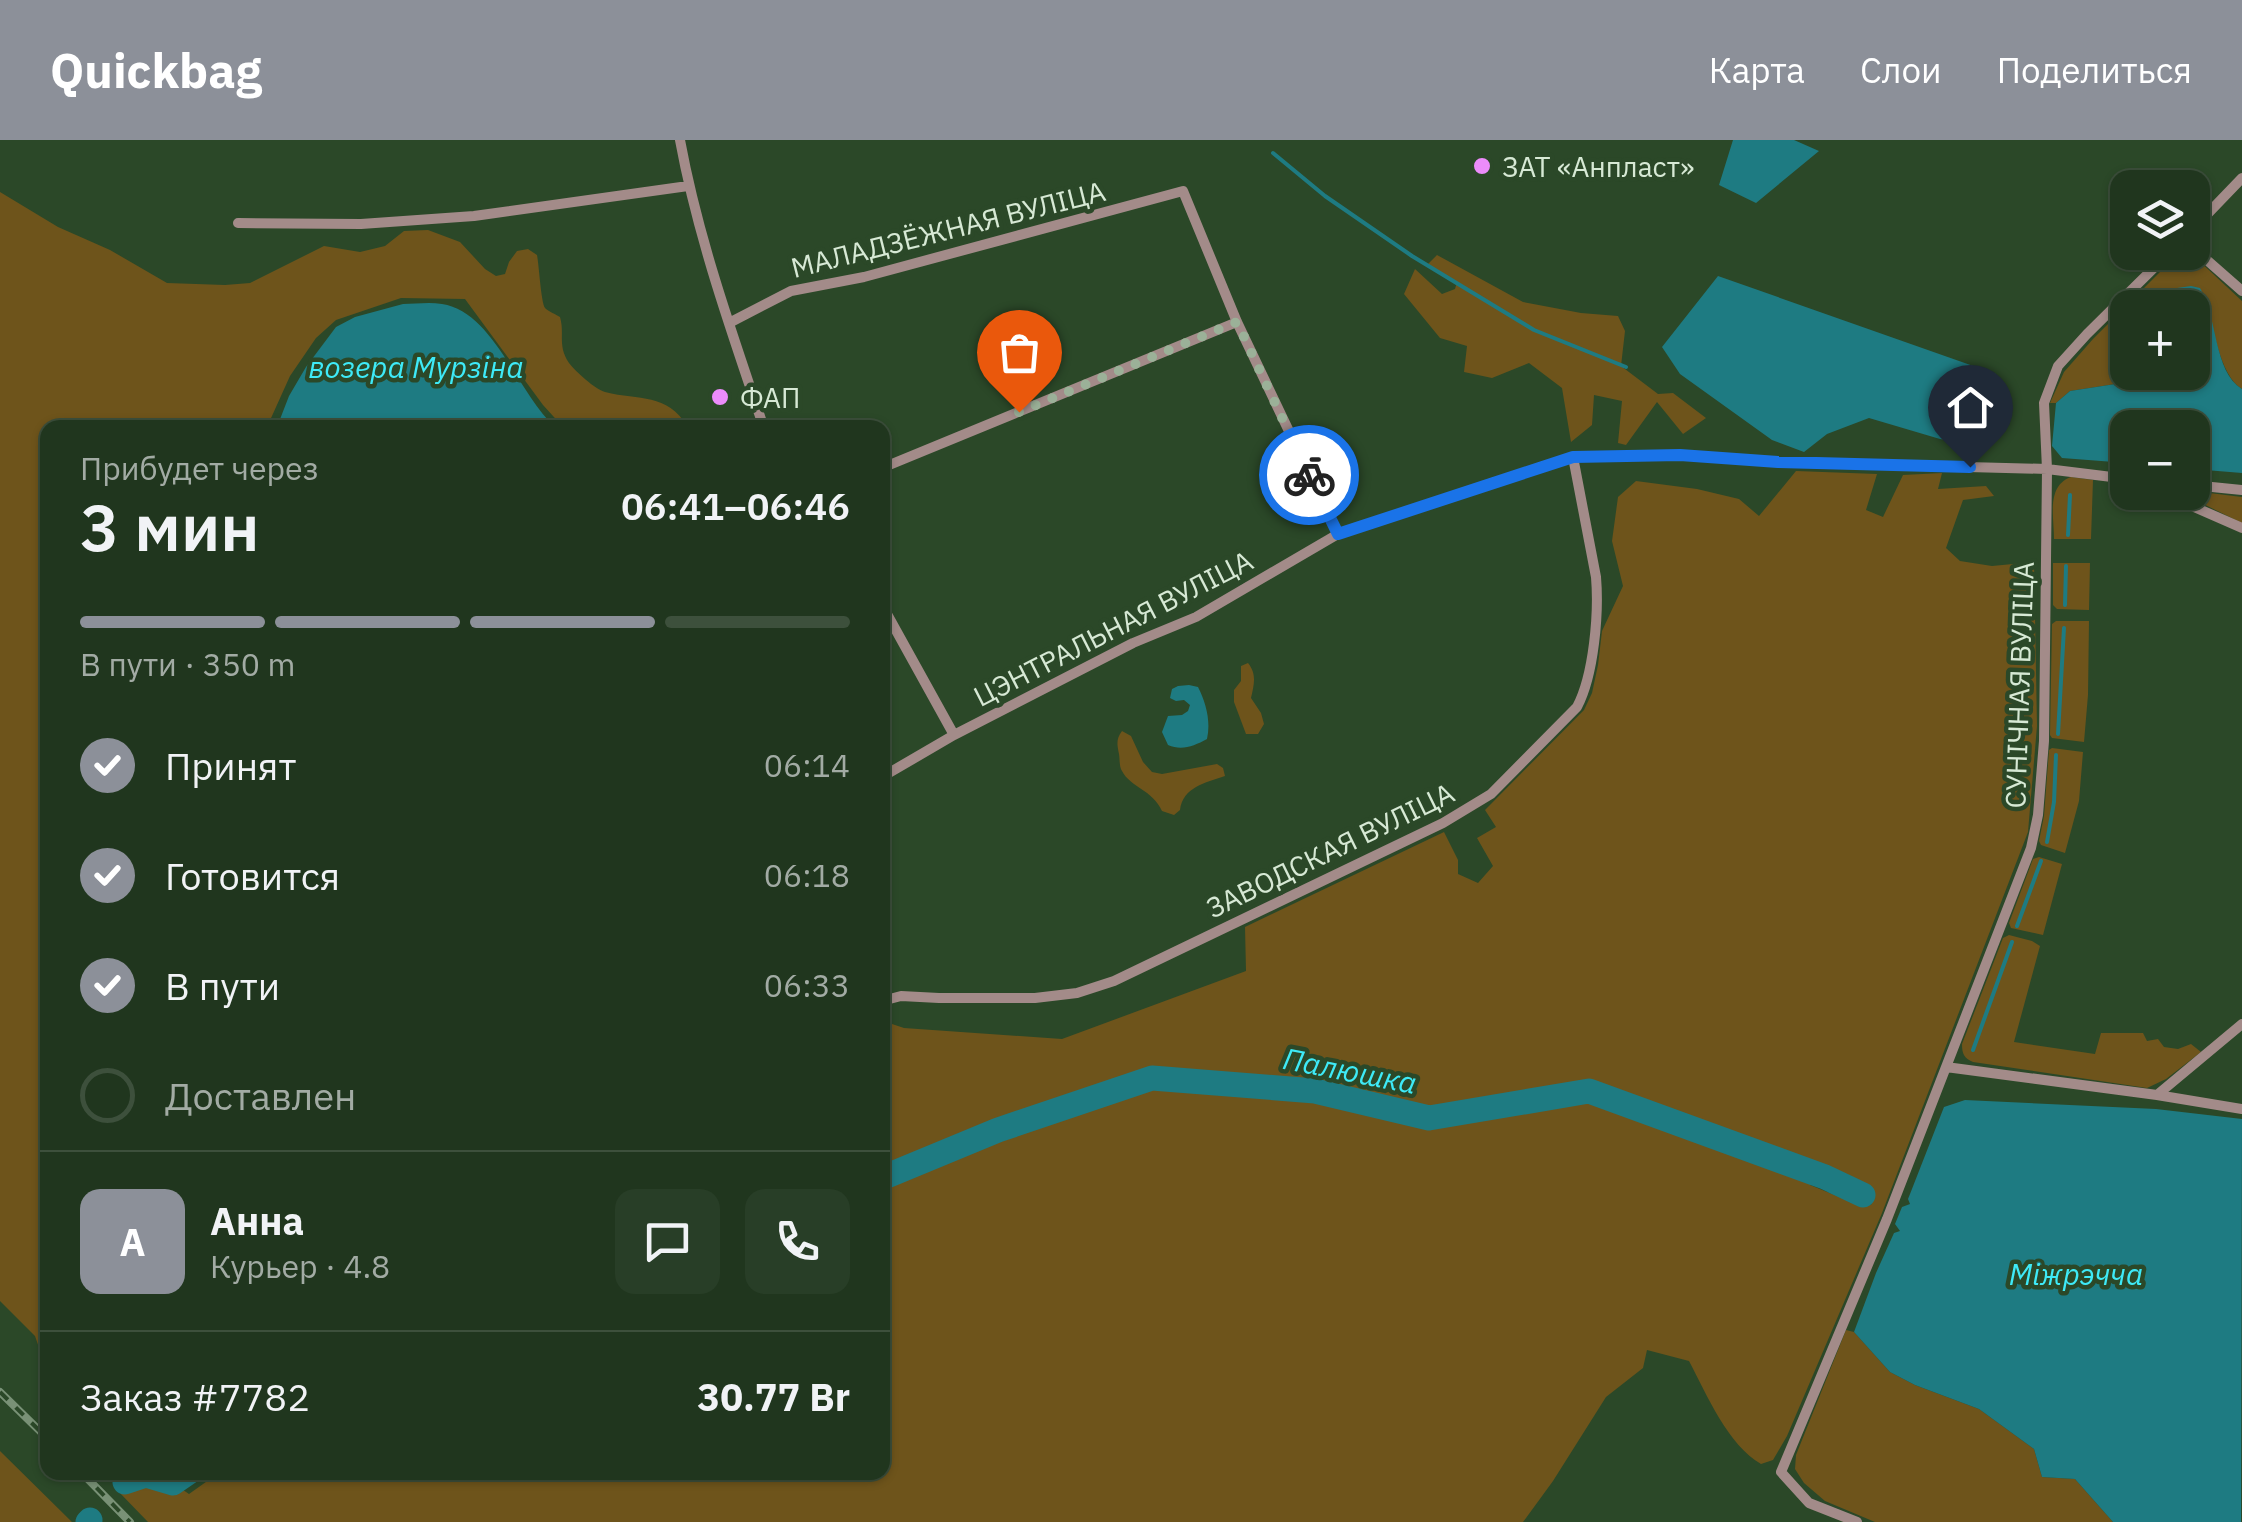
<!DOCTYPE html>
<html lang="ru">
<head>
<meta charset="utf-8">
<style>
  body { margin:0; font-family:"IBM Plex Sans",sans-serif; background:#283e27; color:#f1f3f6; height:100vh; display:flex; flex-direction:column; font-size:38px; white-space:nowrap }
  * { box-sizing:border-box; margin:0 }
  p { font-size:32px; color:#a2aba4 }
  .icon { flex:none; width:55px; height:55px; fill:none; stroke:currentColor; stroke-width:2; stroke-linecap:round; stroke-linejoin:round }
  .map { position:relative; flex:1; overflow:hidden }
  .drawer { position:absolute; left:40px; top:280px; width:850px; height:1060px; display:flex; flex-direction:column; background:#20361e; border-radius:20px; box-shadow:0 2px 8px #0004,0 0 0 2px #3d503c }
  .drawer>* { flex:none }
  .fabs { position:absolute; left:2110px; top:30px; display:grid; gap:20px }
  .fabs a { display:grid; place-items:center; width:100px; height:100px; border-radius:20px; background:#20361e; box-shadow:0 2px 8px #0004,0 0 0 2px #3d503c; font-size:50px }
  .pin { position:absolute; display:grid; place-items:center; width:85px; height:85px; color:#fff; margin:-102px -42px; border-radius:50% 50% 50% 0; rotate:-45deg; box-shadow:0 0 10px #0007 }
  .pin .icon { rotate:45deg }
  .courier { position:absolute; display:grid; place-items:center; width:100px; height:100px; margin:-50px; border:8px solid #1a73e8; border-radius:50%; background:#fff; color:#222; box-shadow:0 2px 12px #0007 }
  .overview em { font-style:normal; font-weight:600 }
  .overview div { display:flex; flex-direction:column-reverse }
  .overview { display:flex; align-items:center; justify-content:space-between; height:170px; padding:0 40px }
  h1 { font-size:65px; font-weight:600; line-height:75px }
  .bar { display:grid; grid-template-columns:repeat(4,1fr); gap:15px 10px; align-content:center; height:120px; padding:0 40px }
  .bar i { height:12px; border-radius:8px; background:#3d503c }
  .bar .on { background:#8c9099 }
  .bar p { grid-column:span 4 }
  .line { display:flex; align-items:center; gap:25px; padding:0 40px; border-top:2px solid #3d503c }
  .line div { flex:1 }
  .round { display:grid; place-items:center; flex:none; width:105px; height:105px; border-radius:20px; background:#283e27 }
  ol { padding:0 40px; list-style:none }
  li { display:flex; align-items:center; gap:30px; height:110px }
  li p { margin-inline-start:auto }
  li .icon { padding:10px; border-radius:50%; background:#8c9099; color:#fff; stroke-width:4 }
  li:last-child { color:#a2aba4 }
  li i { width:55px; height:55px; border:5px solid #3d503c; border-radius:50% }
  header { display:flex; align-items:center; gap:60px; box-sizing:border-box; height:140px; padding:0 50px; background:#8c9099; color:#fff }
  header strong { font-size:48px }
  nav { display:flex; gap:55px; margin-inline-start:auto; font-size:35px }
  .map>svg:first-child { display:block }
  .green { fill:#6e541b; fill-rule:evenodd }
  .water { fill:#1e7b82 }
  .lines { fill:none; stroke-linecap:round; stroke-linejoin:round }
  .stream { stroke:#1e7b82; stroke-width:4 }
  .river { stroke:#1e7b82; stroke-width:25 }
  .minor { stroke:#a38b89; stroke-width:10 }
  .rail-casing { stroke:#799176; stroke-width:8 }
  .rail { stroke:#2b4828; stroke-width:4; stroke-dasharray:11; stroke-linecap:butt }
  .done { stroke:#9bb198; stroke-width:10; stroke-dasharray:0 18 }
  .route { stroke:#1a73e8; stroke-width:12 }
  .poi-dot { fill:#ec8cfa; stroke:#2b4828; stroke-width:4 }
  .labels { text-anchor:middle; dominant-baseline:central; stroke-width:9; stroke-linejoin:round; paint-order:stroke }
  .poi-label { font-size:28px; fill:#d7e9d5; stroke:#2b4828; text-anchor:start }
  .street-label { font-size:28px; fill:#d7e9d5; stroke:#2b4828 }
  .water-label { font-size:30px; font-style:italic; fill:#3eeaf7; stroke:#2b4828 }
</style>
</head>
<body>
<header>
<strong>Quickbag</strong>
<nav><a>Карта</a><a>Слои</a><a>Поделиться</a></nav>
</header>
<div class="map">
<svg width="2242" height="1382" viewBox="0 0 2242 1382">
  <rect width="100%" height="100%" fill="#2b4828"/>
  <path class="green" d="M0,52L58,87L110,110L167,143L225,145L250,143L324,106L360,112L385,106L404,91L428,90L460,102L485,129L496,136L505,134L509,122L517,111L528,109L537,115C539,125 541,162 545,168C548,171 557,175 560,177C565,194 557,205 569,223C576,232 595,249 605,252C640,261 666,252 688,287H563L543,265L465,159L401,158L336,180L316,198L290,236L267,287L48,288L47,1231L35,1196L0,1161Z
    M1437,115L1523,162L1581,173L1618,176L1625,191L1621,226L1658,254L1673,253L1706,278L1683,294L1657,262L1626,305L1618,303L1622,261L1594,255L1592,285L1571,302L1562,248L1529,223L1492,238L1464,232L1467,206L1440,198L1404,154L1415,129L1442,154L1455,149L1457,142L1426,126Z
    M2176,116H2189L2196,118L2242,161V249C2219,235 2213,184 2206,159L2147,161V167L2128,168V232L2143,233L2135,241L2070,251L2056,263H2050L2064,232L2093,199Z
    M1796,331L1877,334L1866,370L1883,377L1903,335L1942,333L1938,349L1986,346L1994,356L1963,360L1946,408L1960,421L1992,426L2034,422L2037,586L2028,692L1882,1073L1787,1296L1773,1320L1761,1324C1728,1305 1707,1255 1689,1221L1647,1210L1643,1228L1606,1257L1553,1341L1523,1382H148L117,1350C139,1327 166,1338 189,1354L220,1332H882L883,881L904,888L1062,899L1246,831L1245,787L1444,692L1458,720V734L1478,743L1493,726L1477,698L1496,687L1485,670L1584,570L1592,553L1598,525L1602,491L1623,446L1612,401L1618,357L1636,341L1697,349L1739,359L1759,376ZM1817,1027L1861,1043L1866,1049L1875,1053L1871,1065L1861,1061L1852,1062L1810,1045Z
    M2071,337L2093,340L2091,399H2054C2054,377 2046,346 2071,337Z
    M2193,351L2242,357V383L2189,357Z
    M2053,423H2090L2089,470L2057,469L2053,465Z
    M2056,481H2089L2088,555L2084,602L2052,598L2050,595L2052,484Z
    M1248,523C1257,534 1254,545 1251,558L1261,573L1264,584L1258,594H1246L1234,562V550L1241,541V526Z
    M1122,591L1131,596L1143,622L1152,632L1162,634L1217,624L1223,628L1225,636C1205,643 1183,647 1180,670L1174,675L1162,671C1153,650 1130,647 1122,631C1119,626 1120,620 1119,614C1117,604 1116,599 1122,591Z
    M2052,608L2083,612L2079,661L2065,713L2041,705L2039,701L2044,676L2049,610Z
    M2039,717L2062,724L2043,795L2011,788L2009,783L2033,719Z
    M2009,795L2032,801L2040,806L2014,902L2095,914L2101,893H2143L2147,901L2158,899L2164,907L2178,909L2191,904L2201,912L2166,939L2147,948L1973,922C1964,918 1962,914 1962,904L2003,798Z
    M1846,1190L1854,1192L1890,1232L1915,1245L1979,1269L2034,1309L2042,1337L2075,1339L2113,1382H1875L1825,1361L1804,1343L1795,1329L1796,1315Z
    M0,1311L72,1382H0Z"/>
  <path class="water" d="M1733,0H1794L1819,11L1756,63L1719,45Z
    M1718,136L1996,234V273L1983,306L1940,299L1869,278L1827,294L1804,312L1772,300L1680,234L1662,207Z
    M2191,146L2200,148C2218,177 2213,231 2242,249V333L2193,329L2192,288H2128L2127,323L2062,318L2052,306L2056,263L2070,251L2135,241L2143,233L2192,232V168L2147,167V161L2163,150Z
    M403,164C415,164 429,162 442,164C494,172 518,254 555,287H277L289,256L306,227L336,187L355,177Z
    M1189,545L1198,547C1206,563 1211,581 1207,599C1194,606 1182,611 1168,605L1162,592L1168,576L1182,575L1188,571L1190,565L1184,560L1176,561L1170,558L1172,549L1178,546Z
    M1965,960L2156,969L2242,979L2241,1382H2113L2075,1339L2042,1337L2034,1309L1979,1269L1915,1245L1890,1232L1854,1192L1876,1133L1894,1093L1900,1091L1895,1084L1902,1067L1910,1064L1908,1059L1910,1054L1944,967Z
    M1837,1033L1861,1043L1866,1049L1861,1061L1852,1063L1828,1052L1825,1037Z"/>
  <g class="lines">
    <path class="stream" d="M1273,13L1325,56L1412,116L1534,190L1626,227
      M2068,395L2070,355
      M2065,465L2066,426
      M2058,594L2064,488
      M2047,702L2054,662L2056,615
      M2017,786L2041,721
      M1973,910L2012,802"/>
    <path class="river" d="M882,1038L998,990L1152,938L1315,951L1429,978L1589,951L1825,1037L1863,1055
      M125,1342L146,1335L173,1343L189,1332
      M88,1382L90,1380"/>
    <path class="minor" d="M680,0C698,98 732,193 764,288
      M238,83L361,84L474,76L688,46
      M2192,90L2242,38
      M2192,107L2242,151
      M729,183L791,151L864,137L1183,51L1237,182L1338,394
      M882,328L1237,182
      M2192,345L2242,350
      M2160,352L2242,388
      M882,465L954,595L1133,503L1196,477L1338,394L1573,317L1679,315L1778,322L2047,329L2128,339
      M882,637L954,595
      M882,861L901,856L939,858H1035L1077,853L1114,841L1443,683L1491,654L1577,567C1594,535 1599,473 1596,437L1573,317
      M1946,927L2157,955L2242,884
      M2157,955L2242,969
      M1857,1382L1809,1363L1781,1332L1887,1079L2031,708L2038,675L2044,601L2047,329L2044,263L2058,226L2087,194L2170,112"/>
    <g class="rail-casing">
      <path id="rail" d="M0,1252L48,1299
        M81,1332L130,1382"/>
    </g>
    <use href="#rail" class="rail"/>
  </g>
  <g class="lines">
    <path class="done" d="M1019,272L1237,182L1309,335"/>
    <path class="route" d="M1309,335L1338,394L1573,317L1680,315L1778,322L1970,327"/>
  </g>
  <g class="poi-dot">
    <circle cx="1482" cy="26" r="10"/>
    <circle cx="720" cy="257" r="10"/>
  </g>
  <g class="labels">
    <g class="poi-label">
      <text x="1502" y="26">ЗАТ «Анпласт»</text>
      <text x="740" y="257">ФАП</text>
    </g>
    <g class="street-label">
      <text transform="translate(948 89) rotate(-14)">МАЛАДЗЁЖНАЯ ВУЛІЦА</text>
      <text transform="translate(1113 488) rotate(-27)">ЦЭНТРАЛЬНАЯ ВУЛІЦА</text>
      <text transform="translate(2019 545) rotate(-88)">СУНІЧНАЯ ВУЛІЦА</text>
      <text transform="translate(1330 710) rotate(-26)">ЗАВОДСКАЯ ВУЛІЦА</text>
    </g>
    <g class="water-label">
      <text x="416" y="226">возера Мурзіна</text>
      <text transform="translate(1350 930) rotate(11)">Палюшка</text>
      <text x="2076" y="1133">Міжрэчча</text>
    </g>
  </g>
</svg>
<div class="fabs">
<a><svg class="icon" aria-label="layers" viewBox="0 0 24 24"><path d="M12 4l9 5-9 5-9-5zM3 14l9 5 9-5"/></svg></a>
<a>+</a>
<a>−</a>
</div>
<div class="pin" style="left:1019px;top:272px;background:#ea580c"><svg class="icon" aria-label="bag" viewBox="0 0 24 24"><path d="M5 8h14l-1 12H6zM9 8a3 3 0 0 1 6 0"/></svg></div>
<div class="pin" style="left:1970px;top:327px;background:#1f2937"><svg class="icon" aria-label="home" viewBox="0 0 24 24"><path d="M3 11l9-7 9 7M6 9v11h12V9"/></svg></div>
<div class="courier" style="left:1309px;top:335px"><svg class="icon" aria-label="bike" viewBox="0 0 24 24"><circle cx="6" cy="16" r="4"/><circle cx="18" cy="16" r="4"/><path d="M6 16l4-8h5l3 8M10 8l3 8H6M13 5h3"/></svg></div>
<section class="drawer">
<div class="overview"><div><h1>3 мин</h1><p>Прибудет через</p></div><em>06:41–06:46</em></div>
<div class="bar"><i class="on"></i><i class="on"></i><i class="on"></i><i></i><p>В пути · 350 m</p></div>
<ol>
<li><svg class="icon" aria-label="check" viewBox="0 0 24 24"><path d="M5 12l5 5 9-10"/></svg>Принят<p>06:14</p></li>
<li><svg class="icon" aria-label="check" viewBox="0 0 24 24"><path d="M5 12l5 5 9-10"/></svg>Готовится<p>06:18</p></li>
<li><svg class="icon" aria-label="check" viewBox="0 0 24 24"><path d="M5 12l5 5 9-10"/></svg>В пути<p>06:33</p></li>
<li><i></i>Доставлен</li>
</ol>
<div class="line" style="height:180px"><b class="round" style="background:#8c9099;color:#fff">А</b><div><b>Анна</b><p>Курьер · 4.8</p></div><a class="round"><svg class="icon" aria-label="chat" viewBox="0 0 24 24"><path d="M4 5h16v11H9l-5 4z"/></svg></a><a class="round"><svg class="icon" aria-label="phone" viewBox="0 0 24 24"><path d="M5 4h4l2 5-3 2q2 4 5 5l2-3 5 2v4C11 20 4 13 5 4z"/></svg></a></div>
<div class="line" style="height:130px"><div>Заказ #7782</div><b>30.77 Br</b></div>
</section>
</div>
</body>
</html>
